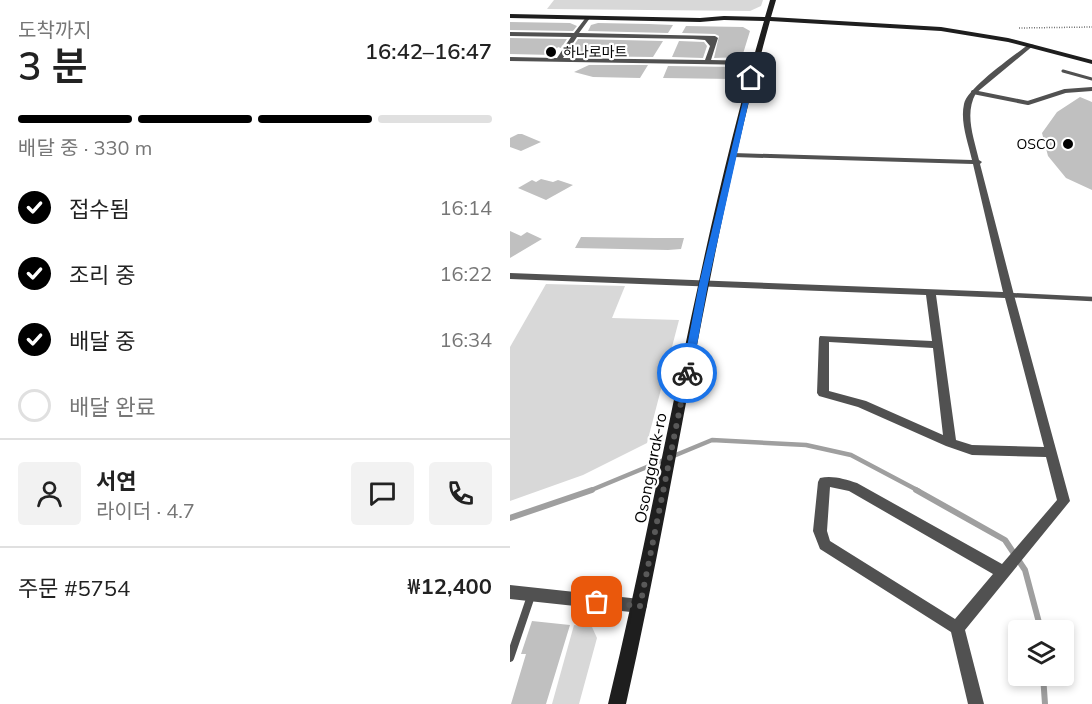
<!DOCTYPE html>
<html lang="ko">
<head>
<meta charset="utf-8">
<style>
  body { margin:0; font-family:Mulish,"Noto Sans KR",sans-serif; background:#f2f2f2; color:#222; height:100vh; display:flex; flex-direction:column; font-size:22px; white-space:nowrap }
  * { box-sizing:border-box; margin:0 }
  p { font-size:20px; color:#767676 }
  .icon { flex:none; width:33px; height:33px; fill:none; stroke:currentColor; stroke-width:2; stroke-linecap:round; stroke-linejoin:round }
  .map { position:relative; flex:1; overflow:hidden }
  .panel { display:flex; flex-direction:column; background:#fff; width:510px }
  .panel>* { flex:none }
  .tools { position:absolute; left:498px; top:620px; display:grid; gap:12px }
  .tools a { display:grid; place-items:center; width:66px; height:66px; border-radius:6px; background:#fff; box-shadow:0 3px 9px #0003; font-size:30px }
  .pin { position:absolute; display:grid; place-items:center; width:51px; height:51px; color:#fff; margin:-26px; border-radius:12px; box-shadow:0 3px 9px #0006 }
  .courier { position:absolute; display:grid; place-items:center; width:60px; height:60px; margin:-30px; border:4px solid #1a73e8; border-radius:50%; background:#fff; color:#222; box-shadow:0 2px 8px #0007 }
  .summary em { font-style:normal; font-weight:600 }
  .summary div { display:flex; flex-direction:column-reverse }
  .summary { display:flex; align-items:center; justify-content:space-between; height:102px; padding:0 18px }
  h1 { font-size:39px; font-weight:600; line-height:45px }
  .bar { display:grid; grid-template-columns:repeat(4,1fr); gap:9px 6px; align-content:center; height:72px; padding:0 18px }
  .bar i { height:8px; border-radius:4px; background:#e0e0e0 }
  .bar .current { background:#000 }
  .bar p { grid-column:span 4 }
  .line { display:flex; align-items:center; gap:15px; padding:0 18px; border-top:2px solid #e0e0e0 }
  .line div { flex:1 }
  .round { display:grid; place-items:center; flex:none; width:63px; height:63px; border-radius:6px; background:#f2f2f2 }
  ol { padding:0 18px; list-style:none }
  li { display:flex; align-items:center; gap:18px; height:66px }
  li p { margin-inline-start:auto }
  li .icon { padding:6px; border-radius:50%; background:#000; color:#fff; stroke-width:4 }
  li:last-child { color:#767676 }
  li i { width:33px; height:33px; border:3px solid #e0e0e0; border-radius:50% }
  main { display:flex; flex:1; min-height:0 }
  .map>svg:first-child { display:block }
  .green { fill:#d8d8d8 }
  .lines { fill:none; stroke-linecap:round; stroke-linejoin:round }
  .stream-far1 { stroke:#9f9f9f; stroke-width:4.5 }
  .stream { stroke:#9f9f9f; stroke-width:6 }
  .building { fill:#c0c0c0 }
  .path { stroke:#737373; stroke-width:1.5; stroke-dasharray:1 1.5; stroke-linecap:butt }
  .lane-far3 { stroke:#515151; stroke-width:3 }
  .lane-far2 { stroke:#515151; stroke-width:4 }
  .lane-far1 { stroke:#515151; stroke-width:4.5 }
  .lane { stroke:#515151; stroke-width:8 }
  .street { fill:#515151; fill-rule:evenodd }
  .secondary { fill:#1e1e1e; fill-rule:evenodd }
  .route { fill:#1a73e8 }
  .done { stroke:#595959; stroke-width:6; stroke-dasharray:0 10.8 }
  .poi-dot { fill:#000; stroke:#fff; stroke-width:2 }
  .labels { text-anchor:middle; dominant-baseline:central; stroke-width:4.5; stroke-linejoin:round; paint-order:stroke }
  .far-poi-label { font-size:14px; fill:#000; stroke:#fff; text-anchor:start }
  .street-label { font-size:16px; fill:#000; stroke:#fff }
</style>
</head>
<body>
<main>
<section class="panel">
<div class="summary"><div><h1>3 분</h1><p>도착까지</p></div><em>16:42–16:47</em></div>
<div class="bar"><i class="current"></i><i class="current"></i><i class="current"></i><i></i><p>배달 중 · 330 m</p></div>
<ol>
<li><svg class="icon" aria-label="check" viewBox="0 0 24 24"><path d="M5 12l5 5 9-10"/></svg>접수됨<p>16:14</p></li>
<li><svg class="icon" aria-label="check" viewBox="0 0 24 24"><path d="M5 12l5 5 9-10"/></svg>조리 중<p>16:22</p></li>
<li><svg class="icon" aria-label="check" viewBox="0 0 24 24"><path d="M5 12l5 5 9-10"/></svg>배달 중<p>16:34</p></li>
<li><i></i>배달 완료</li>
</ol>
<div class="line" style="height:108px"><a class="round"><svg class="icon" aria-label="person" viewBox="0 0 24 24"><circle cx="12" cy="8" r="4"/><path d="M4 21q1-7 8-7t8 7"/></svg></a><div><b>서연</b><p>라이더 · 4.7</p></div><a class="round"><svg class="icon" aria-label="chat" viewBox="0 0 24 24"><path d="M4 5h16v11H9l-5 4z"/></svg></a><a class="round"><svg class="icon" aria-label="phone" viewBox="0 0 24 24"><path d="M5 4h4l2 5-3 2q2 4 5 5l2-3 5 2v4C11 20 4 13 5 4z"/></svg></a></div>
<div class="line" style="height:78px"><div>주문 #5754</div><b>₩12,400</b></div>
</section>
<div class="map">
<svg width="582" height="704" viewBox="0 0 582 704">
  <rect width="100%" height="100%" fill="#fff"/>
  <path class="green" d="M44,0H253L251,6L240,11L37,9Z
    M36,284L115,286L102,318L169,320L137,443L73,475L0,501V347Z
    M64,625L82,627L87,638L69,704H42Z"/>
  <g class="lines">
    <path class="stream-far1" d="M79,491L202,440L296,445L341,455L409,491"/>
    <path class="stream" d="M406,490L495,540L515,570L531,630
      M0,518L82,490
      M533,675L535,704"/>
  </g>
  <path class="building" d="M0,22L60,23L67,26L63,31L0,30Z
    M88,23L139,24L163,25L158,33L78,31L81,25Z
    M176,26L233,27L240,31L232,57L204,58L209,36L205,34L172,33Z
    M0,38L57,39L51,48L48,47L42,55L0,54Z
    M68,39L153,41L143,57L66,56L59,53Z
    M169,41L194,42L197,46L193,58L162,57Z
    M79,65H138L130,78L83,77L64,72Z
    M158,66L224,67L222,79L153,78Z
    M570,97L582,102V190L556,178L538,156L532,133L547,112Z
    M8,134H12L31,142L11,151L0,147V138Z
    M31,179L43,182L48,180L63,185L36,200L8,188L22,180L26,182Z
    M0,231L11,236L17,232L32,239L0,258Z
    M71,237L145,238H174L171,249L158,250L65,248Z
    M22,621L60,625L36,704H1L16,654H11Z"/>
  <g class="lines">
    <path class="path" d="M509,28L582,27"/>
    <path class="lane-far3" d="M553,71L582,79"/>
    <path class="lane-far2" d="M463,92L518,103L555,91L582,89"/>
    <path class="lane-far1" d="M499,295L582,299"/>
    <path class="lane" d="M0,658L21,596"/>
    <path class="street" d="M77,16L80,18L69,33L205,36L208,38L201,60L246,61L249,63L246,65L0,61V57L47,58L61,37L0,36V32L64,33ZM67,37L183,39L195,40L200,46L195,60L53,58Z
      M519,44L524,45L466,93C454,114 464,138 469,160L472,162L470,164L504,295L560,501L455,630L474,704H458L441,632L310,549L303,531L308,482L310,478C322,475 335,479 347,483L492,564L547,500L536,457L462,455L436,446L348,407L309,396L307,393L309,338L310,336L422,341L416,295L0,279V273L493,292L463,164L223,157L219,155L223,153L462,160C458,142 450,122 454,104C457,88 505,55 519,44ZM426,295L495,298L534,447L462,445L446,440ZM319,342L423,348L433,435L356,401L319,391ZM320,487L339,491L483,574L445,619L320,541L317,531Z
      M0,585L130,599L135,601L137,606L135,611L130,613L0,599Z"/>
    <path class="secondary" d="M260,0H266L261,17L431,27L498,38L582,60V64L498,42L431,31L260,21C198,245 167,477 116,704H98C153,477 188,245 254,21L214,20L190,22L0,18V14L190,18L214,16L255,17Z"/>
  </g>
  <path class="route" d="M239,76L244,78L198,284L182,373L177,376L172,373L189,284Z"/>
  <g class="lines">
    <path class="done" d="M87,602L130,606L177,373"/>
  </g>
  <g class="poi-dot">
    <circle cx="41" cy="52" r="6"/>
    <circle cx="558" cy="144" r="6"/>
  </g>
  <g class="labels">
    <g class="far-poi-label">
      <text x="53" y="52">하나로마트</text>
      <text x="546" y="144" text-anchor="end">OSCO</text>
    </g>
    <g class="street-label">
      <text transform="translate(140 468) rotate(-79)">Osonggarak-ro</text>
    </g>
  </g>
</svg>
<div class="tools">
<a><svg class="icon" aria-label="layers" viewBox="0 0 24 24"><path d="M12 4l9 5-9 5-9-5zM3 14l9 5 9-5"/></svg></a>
</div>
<div class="pin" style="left:87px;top:602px;background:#ea580c"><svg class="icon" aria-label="bag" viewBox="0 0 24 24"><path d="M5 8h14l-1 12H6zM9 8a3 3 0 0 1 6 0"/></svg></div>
<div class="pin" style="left:241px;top:78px;background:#1f2937"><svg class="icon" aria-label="home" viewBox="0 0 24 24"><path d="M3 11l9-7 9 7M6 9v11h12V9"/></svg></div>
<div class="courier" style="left:177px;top:373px"><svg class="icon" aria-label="bike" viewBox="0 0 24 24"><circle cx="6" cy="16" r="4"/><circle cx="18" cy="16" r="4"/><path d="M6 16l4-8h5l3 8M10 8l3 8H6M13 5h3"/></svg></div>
</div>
</main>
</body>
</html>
